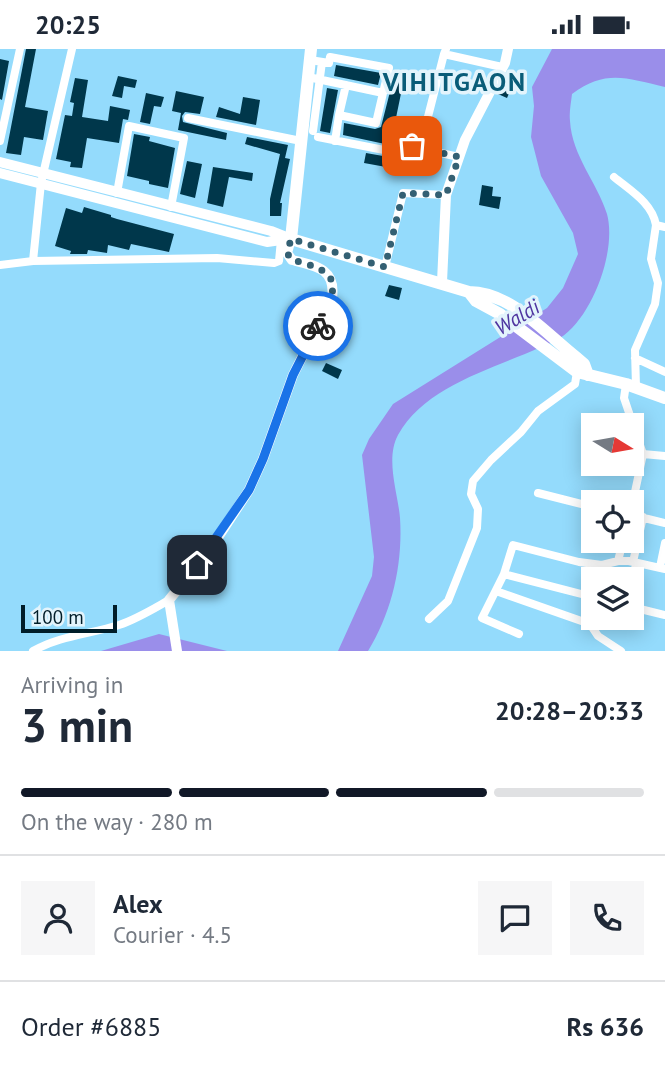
<!DOCTYPE html>
<html lang="en">
<head>
<meta charset="utf-8">
<style>
  body { margin:0; font-family:"PT Sans",sans-serif; background:#f6f6f7; color:#1f2937; height:100vh; display:flex; flex-direction:column; font-size:26px; white-space:nowrap }
  * { box-sizing:border-box; margin:0 }
  p { font-size:23px; color:#747a83 }
  .icon { flex:none; width:38px; height:38px; fill:none; stroke:currentColor; stroke-width:2; stroke-linecap:round; stroke-linejoin:round }
  .map { position:relative; height:602px; overflow:hidden }
  .panel { display:flex; flex-direction:column; background:#fff; flex:1 }
  .panel>* { flex:none }
  .needle { width:46px; rotate:101deg }
  .buttons { position:absolute; left:581px; top:364px; display:grid; gap:14px }
  .buttons a { display:grid; place-items:center; width:63px; height:63px; border-radius:0px; background:#fff; box-shadow:0 4px 18px #0003; font-size:35px }
  .scale { position:absolute; left:21px; bottom:18px; width:96px; box-sizing:border-box; padding-left:7px; border:4px solid #001d29; border-top:0; font-size:19px; line-height:24px; white-space:nowrap; color:#001d29; -webkit-text-stroke:5px #e3f4fc; paint-order:stroke }
  .pin { position:absolute; display:grid; place-items:center; width:60px; height:60px; color:#fff; margin:-30px; border-radius:14px; box-shadow:0 4px 10px #0006 }
  .courier { position:absolute; display:grid; place-items:center; width:70px; height:70px; margin:-35px; border:5px solid #1a73e8; border-radius:50%; background:#fff; color:#222; box-shadow:0 2px 9px #0007 }
  .overview em { font-style:normal; font-weight:600 }
  .overview div { display:flex; flex-direction:column-reverse }
  .overview { display:flex; align-items:center; justify-content:space-between; height:119px; padding:0 21px }
  h1 { font-size:46px; font-weight:600; line-height:52px }
  .bar { display:grid; grid-template-columns:repeat(4,1fr); gap:10px 7px; align-content:center; height:84px; padding:0 21px }
  .bar i { height:9px; border-radius:5px; background:#e0e1e3 }
  .bar .current { background:#111827 }
  .bar p { grid-column:span 4 }
  .line { display:flex; align-items:center; gap:18px; padding:0 21px; border-top:2px solid #e0e1e3 }
  .line div { flex:1 }
  .round { display:grid; place-items:center; flex:none; width:74px; height:74px; border-radius:0px; background:#f6f6f7 }
  .status { display:flex; justify-content:space-between; align-items:center; height:49px; padding:0 35px; background:#fff; direction:ltr }
  .status svg { height:19px; fill:currentColor }
  .map>svg:first-child { display:block }
  .water { fill:#9a8eea }
  .building { fill:#00374b }
  .lines { fill:none; stroke-linecap:round; stroke-linejoin:round }
  .street { stroke:#fff; stroke-width:8 }
  .secondary { stroke:#fff; stroke-width:10 }
  .primary { stroke:#fff; stroke-width:12 }
  .done { stroke:#346073; stroke-width:7; stroke-dasharray:0 12.6 }
  .route { stroke:#1a73e8; stroke-width:9 }
  .labels { text-anchor:middle; dominant-baseline:central; stroke-width:7; stroke-linejoin:round; paint-order:stroke }
  .water-label { font-size:21px; font-style:italic; fill:#4f35a0; stroke:#e3f4fc }
  .district-label { font-size:26px; font-weight:bold; letter-spacing:2px; fill:#0a5c78; stroke:#e3f4fc }
</style>
</head>
<body>
<div class="status"><b>20:25</b><svg viewBox="0 0 49 12"><path d="M0 12V9h3v3zM5 12V6h3v6zM10 12V3h3v9zM15 12V0h3v12zM26 1h20v11H26zM47 4h2v5h-2z"/></svg></div>
<div class="map">
<svg width="665" height="602" viewBox="0 0 665 602">
  <rect width="100%" height="100%" fill="#94dbfc"/>
  <path class="water" d="M552,0H665V38C626,29 606,20 572,45C571,54 569,63 570,72C572,107 597,133 607,165C617,202 592,269 560,289C554,293 547,295 541,298C493,320 425,337 398,386C385,410 398,444 400,469C403,515 392,563 368,602H338L372,527L374,508L362,406L369,390L393,355L547,259L563,239L578,205L573,184L541,127L531,88L534,57L532,38Z
    M159,585L227,602H101Z"/>
  <path class="building" d="M26,0H36L25,58L48,62L43,91L24,88L21,106L6,104Z
    M0,10L9,12L2,51L0,50Z
    M336,16L381,24L378,36L334,27Z
    M510,22L517,26L507,49L498,45Z
    M395,23L405,25L390,98L385,95L343,86L344,74L375,80L381,78Z
    M118,27L137,31L135,39L124,37L122,49L112,47Z
    M75,29L88,31L82,68L108,72L110,57L130,61L128,71L123,70L119,94L87,89L82,119L70,118L71,113L56,110L65,66L72,67L74,54L70,53Z
    M327,39L338,41L330,84L320,82Z
    M176,42L204,48L200,65L185,63L182,67L183,73L227,84L226,91L178,81L181,64L172,62Z
    M146,44L164,48L161,58L154,57L150,75L140,73Z
    M243,48L260,51L256,76L216,68L219,58L240,65Z
    M134,85L150,88L149,92L175,99L168,139L149,135V132L127,127Z
    M247,88L288,96L285,109L290,110L280,154H282L281,167H270V150L280,105L245,95Z
    M390,103L400,104L397,120L364,114L366,104L383,107Z
    M187,112L202,115L195,149L180,145Z
    M213,118L253,124L252,132L229,128L223,158L207,154Z
    M482,136L493,138L492,147L501,148L499,160L479,156Z
    M84,158L111,166V168L117,170L174,185L169,203L131,195L129,201L108,196L107,204L88,201L87,205H70L71,202L55,197L66,159L82,164Z
    M389,236L402,239L399,251L385,247Z
    M326,314L342,321L338,330L322,322Z"/>
  <g class="lines">
    <path class="street" d="M446,0L444,5L502,18
      M310,11L329,14L330,8L389,19L383,44
      M308,28L383,44L376,74L339,66L346,36
      M188,69L301,92
      M313,82L322,13
      M318,88L384,101
      M0,92L20,0
      M335,92L339,66
      M413,98L459,108
      M420,99L444,5
      M614,128C631,142 652,154 656,176
      M117,144L129,77L184,89L171,158
      M33,212L41,134L72,0
      M0,216L33,212L217,209L274,214L279,212L281,191
      M385,218L403,144L446,146
      M635,309L665,323
      M626,335L624,349L643,405L632,457
      M636,338L635,301L655,255L658,234L651,210L656,176L665,178
      M643,405L665,407
      M538,444L593,458
      M632,466L665,474
      M618,512L623,492
      M633,513L643,468
      M660,518L665,494
      M504,525L593,548
      M631,530L637,514
      M496,542L590,575L598,587L621,602
      M632,558L665,566
      M601,569L630,576L636,559
      M429,570L448,552L477,479L478,460L471,445L473,432L491,411L521,383L538,362L575,335L577,323
      M519,585L482,569L504,525L513,496L579,513L602,516L618,512H629L665,520
      M33,602C59,587 90,585 119,576C137,570 153,560 169,551"/>
    <path class="secondary" d="M0,113L271,182L291,190
      M0,124L267,193L288,190
      M442,233L446,146L465,91L505,14L508,0
      M177,602L169,551L211,499L249,441L263,410L293,326L332,249C336,220 317,217 292,211L287,204L291,190"/>
    <path class="primary" d="M311,0L291,190L469,243C511,243 545,284 577,309L584,315L588,326
      M469,243L476,252L500,265L577,323L626,335L665,349"/>
  </g>
  <g class="lines">
    <path class="done" d="M318,277C340,235 342,223 292,211L287,204L291,190L385,218L403,144L446,146L459,108L412,97"/>
    <path class="route" d="M197,516L249,441L263,410L293,326L318,277"/>
  </g>
  <g class="labels">
    <g class="water-label">
      <text transform="translate(517 268) rotate(-31)">Waldi</text>
    </g>
    <g class="district-label">
      <text x="455" y="32">VIHITGAON</text>
    </g>
  </g>
</svg>
<div class="buttons">
<a><svg class="needle" viewBox="-14 -14 28 28"><path d="M0-13l5 13h-10z" fill="#e53935"/><path d="M0 13l5-13h-10z" fill="#747a83"/></svg></a>
<a><svg class="icon" aria-label="locate" viewBox="0 0 24 24"><circle cx="12" cy="12" r="6"/><path d="M12 2v4M12 18v4M2 12h4M18 12h4"/></svg></a>
<a><svg class="icon" aria-label="layers" viewBox="0 0 24 24"><path d="M12 4l9 5-9 5-9-5zM3 14l9 5 9-5"/></svg></a>
</div>
<div class="scale">100 m</div>
<div class="pin" style="left:412px;top:97px;background:#ea580c"><svg class="icon" aria-label="bag" viewBox="0 0 24 24"><path d="M5 8h14l-1 12H6zM9 8a3 3 0 0 1 6 0"/></svg></div>
<div class="pin" style="left:197px;top:516px;background:#1f2937"><svg class="icon" aria-label="home" viewBox="0 0 24 24"><path d="M3 11l9-7 9 7M6 9v11h12V9"/></svg></div>
<div class="courier" style="left:318px;top:277px"><svg class="icon" aria-label="bike" viewBox="0 0 24 24"><circle cx="6" cy="16" r="4"/><circle cx="18" cy="16" r="4"/><path d="M6 16l4-8h5l3 8M10 8l3 8H6M13 5h3"/></svg></div>
</div>
<section class="panel">
<div class="overview"><div><h1>3 min</h1><p>Arriving in</p></div><em>20:28–20:33</em></div>
<div class="bar"><i class="current"></i><i class="current"></i><i class="current"></i><i></i><p>On the way · 280 m</p></div>
<div class="line" style="height:126px"><a class="round"><svg class="icon" aria-label="person" viewBox="0 0 24 24"><circle cx="12" cy="8" r="4"/><path d="M4 21q1-7 8-7t8 7"/></svg></a><div><b>Alex</b><p>Courier · 4.5</p></div><a class="round"><svg class="icon" aria-label="chat" viewBox="0 0 24 24"><path d="M4 5h16v11H9l-5 4z"/></svg></a><a class="round"><svg class="icon" aria-label="phone" viewBox="0 0 24 24"><path d="M5 4h4l2 5-3 2q2 4 5 5l2-3 5 2v4C11 20 4 13 5 4z"/></svg></a></div>
<div class="line" style="height:91px"><div>Order #6885</div><b>Rs 636</b></div>
</section>
</body>
</html>
